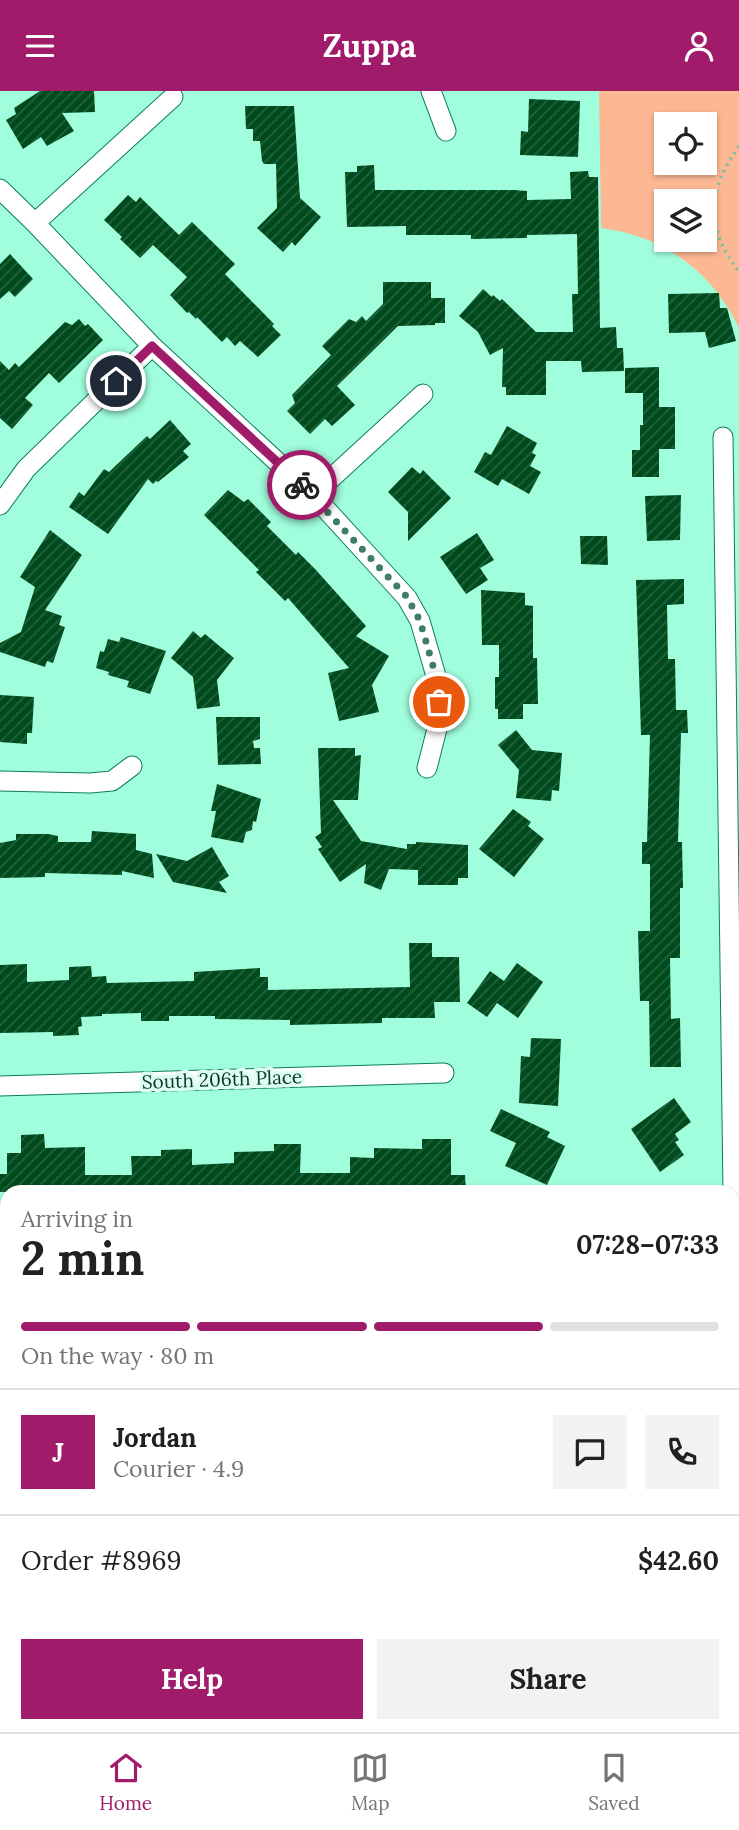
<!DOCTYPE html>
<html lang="en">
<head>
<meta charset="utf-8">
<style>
  body { margin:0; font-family:Lora,serif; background:#f2f2f2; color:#202124; height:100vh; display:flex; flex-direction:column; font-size:26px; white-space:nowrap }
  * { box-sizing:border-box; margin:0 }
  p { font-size:23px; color:#757577 }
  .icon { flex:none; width:38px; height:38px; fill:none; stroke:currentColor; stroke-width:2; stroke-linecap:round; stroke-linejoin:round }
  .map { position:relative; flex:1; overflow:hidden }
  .panel { position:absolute; left:0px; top:1094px; width:740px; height:548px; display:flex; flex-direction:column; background:#fff; border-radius:21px 21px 0 0; box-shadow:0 2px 5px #0004 }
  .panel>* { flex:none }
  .controls { position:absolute; left:654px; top:21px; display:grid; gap:14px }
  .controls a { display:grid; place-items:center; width:63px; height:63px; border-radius:0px; background:#fff; box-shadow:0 2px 5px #0004; font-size:35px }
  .pin { position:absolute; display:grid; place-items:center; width:60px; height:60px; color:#fff; margin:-30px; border:4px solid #fff; border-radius:50%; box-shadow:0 2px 7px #0007 }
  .courier { position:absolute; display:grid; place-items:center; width:70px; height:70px; margin:-35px; border:5px solid #a01c6b; border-radius:50%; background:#fff; color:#222; box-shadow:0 2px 9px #0007 }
  .head em { font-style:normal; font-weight:700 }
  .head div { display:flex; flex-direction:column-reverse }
  .head { display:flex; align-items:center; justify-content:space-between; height:119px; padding:0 21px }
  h1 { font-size:46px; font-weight:700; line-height:52px }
  .bar { display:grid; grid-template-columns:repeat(4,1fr); gap:10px 7px; align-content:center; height:84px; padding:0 21px }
  .bar i { height:9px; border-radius:5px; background:#e0e0e0 }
  .bar .current { background:#a01c6b }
  .bar p { grid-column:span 4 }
  .line { display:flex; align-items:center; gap:18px; padding:0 21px; border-top:2px solid #e0e0e0 }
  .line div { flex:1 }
  .round { display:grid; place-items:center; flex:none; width:74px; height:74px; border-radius:0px; background:#f2f2f2 }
  .button { display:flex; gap:14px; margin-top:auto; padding:14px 21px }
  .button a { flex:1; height:80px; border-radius:0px; background:#a01c6b; color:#fff; font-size:28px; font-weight:700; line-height:80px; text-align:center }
  .button a+a { background:#f2f2f2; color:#202124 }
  header { display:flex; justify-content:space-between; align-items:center; height:91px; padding:0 21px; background:#a01c6b; color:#fff; font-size:32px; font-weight:700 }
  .tabs { display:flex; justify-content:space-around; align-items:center; height:98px; border-top:2px solid #e0e0e0; background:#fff; font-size:19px; color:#757577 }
  .tabs a { display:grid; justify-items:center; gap:4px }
  .tabs .current { color:#a01c6b }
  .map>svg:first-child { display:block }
  .green { fill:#fcb893; fill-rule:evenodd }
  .building { fill:url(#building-hatch) }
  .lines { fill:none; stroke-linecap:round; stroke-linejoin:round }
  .lane-casing { stroke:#0d7d61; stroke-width:11 }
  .street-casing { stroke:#0d7d61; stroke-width:21 }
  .primary-casing { stroke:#859424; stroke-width:33 }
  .path { stroke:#71bea4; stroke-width:3.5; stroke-dasharray:2 5; stroke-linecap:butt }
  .lane { stroke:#fff; stroke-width:10 }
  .street { stroke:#fff; stroke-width:19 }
  .primary { stroke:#dcdd79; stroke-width:32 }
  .done { stroke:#407c69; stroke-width:7; stroke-dasharray:0 12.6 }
  .route { stroke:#a01c6b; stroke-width:9 }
  .labels { text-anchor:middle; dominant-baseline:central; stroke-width:7; stroke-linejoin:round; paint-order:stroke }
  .street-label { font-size:19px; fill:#0d362a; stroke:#dcfef1 }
</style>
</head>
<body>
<header><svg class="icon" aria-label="menu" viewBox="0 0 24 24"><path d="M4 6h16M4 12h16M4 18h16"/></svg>Zuppa<svg class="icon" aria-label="person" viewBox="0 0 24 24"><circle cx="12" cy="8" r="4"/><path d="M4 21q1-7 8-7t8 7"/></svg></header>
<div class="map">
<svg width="739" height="1641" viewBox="0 0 739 1641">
  <defs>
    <pattern id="building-hatch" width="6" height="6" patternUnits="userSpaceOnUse" patternTransform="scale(1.75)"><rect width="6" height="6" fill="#004b1d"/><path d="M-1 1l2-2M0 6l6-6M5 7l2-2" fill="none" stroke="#24633d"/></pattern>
  </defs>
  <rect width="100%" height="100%" fill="#a0fedd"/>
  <path class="green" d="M599,0H739V237C712,180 663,145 601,137ZM667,33H705V72H667ZM667,110H705V149H667Z"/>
  <path class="building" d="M40,0H94L95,21L62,22L74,40L47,55L41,46L23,58L6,29L16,23L14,17Z
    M529,8L580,10L578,66L520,64L521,40L528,41Z
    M245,15H294L300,107L321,126L295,155L292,151L283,161L257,137L277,117L276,73H264L262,70L260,50H253V38H246Z
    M374,74L375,99H514L527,100V109L571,108L570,81L588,80L589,86H598L600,237L616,236L617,257H623L624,280L582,281L581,270H546V304H506V296H502L503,257L490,264L478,241L459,225L483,198L492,206L493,204L500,210L502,208L536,241H573L572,203H578L577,143L527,144V147L471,148V144H406V135L347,136L345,81H357V75Z
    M128,104L136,111L140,106L179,144L192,131L235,173L225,183L274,233L272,235L281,244L258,266L240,250L235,255L227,246L222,251L197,226L196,228L189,221L187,222L170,204L187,186L153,154L140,167L120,148L122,146L104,129Z
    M10,163L33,188L15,206L9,200L0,208V173Z
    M383,191H431V207H445V232H435V234L398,235L337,295L355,314L332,335L325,328L310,343L287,320L295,312L292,304L331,264L322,255L349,228L356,231L362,225L366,230L383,213Z
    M719,202L720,217H727L736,250L709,257L705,241L669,242L668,203Z
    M79,228L85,235L88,233L103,249L59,292L49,282L25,307L33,314L12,338L0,327V270L9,279L15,272L19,276L65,231L72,234Z
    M659,276V316H675V358H659V386H632V359H640V334H643V302H625V277Z
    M170,329L191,353L183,360L189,366L158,391L156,390L153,393L148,388L108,443L69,416L79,401L84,405L104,378L109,381L147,345L150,348Z
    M507,335L537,352L532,362L536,364L530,375L541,381L529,403L502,388L498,395L474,381L485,361L491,364Z
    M412,376L420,383L423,379L451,407L408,450V421L388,401Z
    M228,399L244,411L248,408L271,431L267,435L296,464L298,461L316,479L366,535L356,545L389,565L372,594L379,621L339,630L328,582L349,577L288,507L285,510L256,481L259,479L204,424Z
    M681,404L680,449L647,450L645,405Z
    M50,439L82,464L45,519L62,525L59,534L65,536L53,572L47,570L45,576L0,561V552L21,541L35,496L20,486Z
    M477,442L494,469L480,477L488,489L466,503L440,466Z
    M580,445H607L608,474L581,473Z
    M684,488V513L667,514L668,568H675L676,619H687L688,642H681L678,751H682L683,797H680V867H670L671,928L680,927L681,976H650L649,910H640L638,840H650V773H642V751H647L650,644H641L636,489Z
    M481,499L525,502V514L533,515V567H537L538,613H523V628H498V618H495V586H499V554H482Z
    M193,540L201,547L205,543L234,567L217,589L220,615L197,618L193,586L171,567Z
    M121,546L166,560L150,603L127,596L129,590L108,584L109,581L96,577L100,560L104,561L108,548L119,551Z
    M0,604L34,606L32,642H27V653L0,651Z
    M216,626H260V648L253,650L254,657H260L261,673L218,674Z
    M516,639L532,659L562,662L559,700L552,699L551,710L516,707L519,679L498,654Z
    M318,657H355V665L361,664L358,709H333L361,750L407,758V753H416V751L468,754V787H458V794H418V779L389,778L381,799L364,792L366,773L340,791L318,758L322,756L315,746L321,742Z
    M217,693L261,708L256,731L253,730L252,739L246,741L243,752L211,746L216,720H211Z
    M513,718L531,731L528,735L544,748L514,786L479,758Z
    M92,740L136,743V759L152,763L154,787L122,780V784L45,782V786L0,787V752L16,749V743H48L58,745V751H91Z
    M212,756L229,785L219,791L227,802L173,791L156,763L187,770Z
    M409,852H432V866H459L460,911H434L435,927H382V932L290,934V929L215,928V925H169V930H141V922L102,923V925L81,926L82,935L78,936L79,944L53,945V941L0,942V874L27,873V891L69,889V876L91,875L92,886L106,885L107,892L194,890V881L260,877V886H268V899L410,896Z
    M517,872L543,891L518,927L497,912L487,926L467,912L490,880L504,890Z
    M531,947L561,948L558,1015L519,1012L521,965L530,966Z
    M674,1007L691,1031L675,1043L679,1049L675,1051L684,1064L660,1081L631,1038Z
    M501,1018L550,1041L547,1046L565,1055L547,1094L505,1075L516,1052L490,1040Z
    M44,1043L45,1057L85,1056V1084H132L131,1065H161V1059L192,1058V1074L234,1072V1061L274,1060V1053H301L300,1082H350V1066L374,1067V1057L422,1058V1048H451V1084H465L466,1101H0V1083H7V1062H21V1044Z"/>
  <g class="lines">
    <g class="lane-casing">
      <path id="lane" d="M0,1172L7,1176
        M150,1634V1641"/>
    </g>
    <g class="street-casing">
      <path id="street" d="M431,0L446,40
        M0,98L35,132L152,255L313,404L407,507L420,530L436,585L439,630L427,677
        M35,132L173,6
        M723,346L733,1101
        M313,404L423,303
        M0,414L26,378L152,255
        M0,690L90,692L112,690L132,675
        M0,995L444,982
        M733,1143L739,1574"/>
    </g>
    <g class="primary-casing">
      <path id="primary" d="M733,1478H739
        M0,1572L7,1567"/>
    </g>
    <path class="path" d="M739,55C707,100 705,136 739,181"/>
    <use href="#lane" class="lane"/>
    <use href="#street" class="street"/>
    <use href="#primary" class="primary"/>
  </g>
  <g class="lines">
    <path class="done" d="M302,394L407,506L420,530L436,585L439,611"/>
    <path class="route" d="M116,290L152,255L302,394"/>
  </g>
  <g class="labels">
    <g class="street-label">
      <text transform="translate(222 988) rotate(-2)">South 206th Place</text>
    </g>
  </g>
</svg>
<div class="controls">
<a><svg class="icon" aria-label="locate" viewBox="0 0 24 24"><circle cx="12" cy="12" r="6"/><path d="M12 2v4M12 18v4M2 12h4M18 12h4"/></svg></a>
<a><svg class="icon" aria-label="layers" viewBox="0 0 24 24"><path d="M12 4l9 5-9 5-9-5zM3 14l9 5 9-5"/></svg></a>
</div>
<div class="pin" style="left:439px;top:611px;background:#ea580c"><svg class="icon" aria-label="bag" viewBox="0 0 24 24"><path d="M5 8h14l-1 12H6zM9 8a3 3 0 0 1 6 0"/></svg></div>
<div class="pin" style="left:116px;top:290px;background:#1f2937"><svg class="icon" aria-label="home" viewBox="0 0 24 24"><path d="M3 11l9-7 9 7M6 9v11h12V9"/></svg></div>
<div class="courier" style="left:302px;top:394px"><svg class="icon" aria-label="bike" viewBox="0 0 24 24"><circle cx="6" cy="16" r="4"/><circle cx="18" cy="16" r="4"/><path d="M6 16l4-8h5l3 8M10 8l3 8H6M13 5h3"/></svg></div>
<section class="panel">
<div class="head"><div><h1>2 min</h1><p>Arriving in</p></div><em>07:28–07:33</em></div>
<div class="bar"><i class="current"></i><i class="current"></i><i class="current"></i><i></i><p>On the way · 80 m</p></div>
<div class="line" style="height:126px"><b class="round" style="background:#a01c6b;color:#fff">J</b><div><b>Jordan</b><p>Courier · 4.9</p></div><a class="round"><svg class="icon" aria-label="chat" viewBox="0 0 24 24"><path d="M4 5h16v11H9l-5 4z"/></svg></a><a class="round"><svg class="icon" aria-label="phone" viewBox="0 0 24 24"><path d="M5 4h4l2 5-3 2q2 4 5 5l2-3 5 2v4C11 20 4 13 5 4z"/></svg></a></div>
<div class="line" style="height:91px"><div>Order #8969</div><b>$42.60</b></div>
<div class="button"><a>Help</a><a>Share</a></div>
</section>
</div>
<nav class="tabs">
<a class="current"><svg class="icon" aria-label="home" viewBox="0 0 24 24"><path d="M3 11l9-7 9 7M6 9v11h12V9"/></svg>Home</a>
<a><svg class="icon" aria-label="map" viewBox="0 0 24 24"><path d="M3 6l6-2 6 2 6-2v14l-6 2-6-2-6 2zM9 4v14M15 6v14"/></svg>Map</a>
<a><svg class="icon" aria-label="saved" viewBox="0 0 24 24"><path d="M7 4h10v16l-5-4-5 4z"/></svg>Saved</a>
</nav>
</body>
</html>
